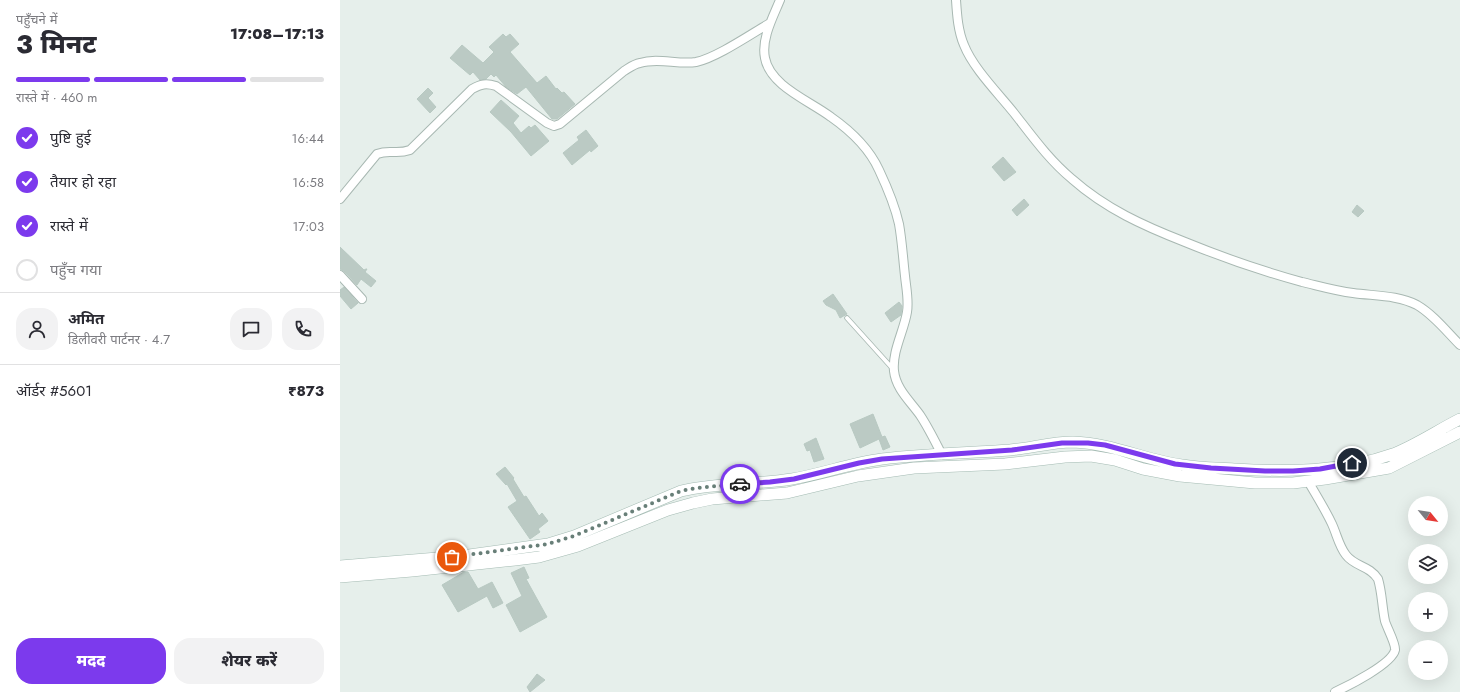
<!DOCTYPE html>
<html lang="hi">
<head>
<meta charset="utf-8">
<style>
  body { margin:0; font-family:Jost,"Noto Sans Devanagari",sans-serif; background:#f2f2f3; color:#2b2b33; height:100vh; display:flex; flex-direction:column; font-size:15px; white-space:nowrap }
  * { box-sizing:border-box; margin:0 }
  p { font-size:13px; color:#7c7c81 }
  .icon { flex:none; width:22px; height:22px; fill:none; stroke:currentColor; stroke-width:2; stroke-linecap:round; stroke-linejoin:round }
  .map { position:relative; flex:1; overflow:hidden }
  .drawer { display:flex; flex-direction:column; background:#fff; width:340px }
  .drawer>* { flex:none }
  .needle { width:26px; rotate:120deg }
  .fabs { position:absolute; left:1068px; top:496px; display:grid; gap:8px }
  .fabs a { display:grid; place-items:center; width:40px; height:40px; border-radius:50%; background:#fff; box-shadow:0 4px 16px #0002; font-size:20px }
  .pin { position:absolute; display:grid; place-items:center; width:34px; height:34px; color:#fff; margin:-17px; border:2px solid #fff; border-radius:50%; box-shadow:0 1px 4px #0007 }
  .courier { position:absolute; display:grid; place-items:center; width:40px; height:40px; margin:-20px; border:3px solid #7c3aed; border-radius:50%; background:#fff; color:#222; box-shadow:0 1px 5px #0007 }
  .overview em { font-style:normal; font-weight:800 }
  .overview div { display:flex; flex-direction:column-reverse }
  .overview { display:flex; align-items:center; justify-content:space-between; height:68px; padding:0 16px }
  h1 { font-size:26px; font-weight:800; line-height:30px }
  .bar { display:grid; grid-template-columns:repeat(4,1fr); gap:6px 4px; align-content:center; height:48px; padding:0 16px }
  .bar i { height:5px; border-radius:3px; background:#e1e1e2 }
  .bar .on { background:#7c3aed }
  .bar p { grid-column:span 4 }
  .line { display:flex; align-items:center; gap:10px; padding:0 16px; border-top:1px solid #e1e1e2 }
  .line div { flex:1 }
  .round { display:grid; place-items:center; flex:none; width:42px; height:42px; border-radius:16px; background:#f2f2f3 }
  ol { padding:0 16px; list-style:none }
  li { display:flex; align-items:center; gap:12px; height:44px }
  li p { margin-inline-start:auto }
  li .icon { padding:4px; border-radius:50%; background:#7c3aed; color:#fff; stroke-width:4 }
  li:last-child { color:#7c7c81 }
  li i { width:22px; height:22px; border:2px solid #e1e1e2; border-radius:50% }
  .button { display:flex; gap:8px; margin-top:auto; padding:8px 16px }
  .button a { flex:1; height:46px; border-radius:16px; background:#7c3aed; color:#fff; font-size:16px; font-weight:800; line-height:46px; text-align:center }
  .button a+a { background:#f2f2f3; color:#2b2b33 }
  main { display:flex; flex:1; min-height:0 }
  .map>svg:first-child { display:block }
  .building { fill:#bbcac4; stroke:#b8c9c2 }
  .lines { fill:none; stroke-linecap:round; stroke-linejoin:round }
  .lane-casing { stroke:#a8b8b2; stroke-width:5.5 }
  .street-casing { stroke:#a8b8b2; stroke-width:10 }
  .secondary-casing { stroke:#a4bbb3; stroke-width:12 }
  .lane { stroke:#fff; stroke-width:4 }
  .street { stroke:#fff; stroke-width:8 }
  .secondary { stroke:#fff; stroke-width:11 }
  .done { stroke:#687f78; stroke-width:4; stroke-dasharray:0 7.2 }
  .route { stroke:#7c3aed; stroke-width:5 }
</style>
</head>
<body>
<main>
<section class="drawer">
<div class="overview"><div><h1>3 मिनट</h1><p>पहुँचने में</p></div><em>17:08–17:13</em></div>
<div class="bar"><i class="on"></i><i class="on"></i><i class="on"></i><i></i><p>रास्ते में · 460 m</p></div>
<ol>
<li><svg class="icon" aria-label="check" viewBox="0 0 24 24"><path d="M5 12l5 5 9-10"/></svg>पुष्टि हुई<p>16:44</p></li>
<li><svg class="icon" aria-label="check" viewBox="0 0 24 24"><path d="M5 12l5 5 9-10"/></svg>तैयार हो रहा<p>16:58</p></li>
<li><svg class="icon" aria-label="check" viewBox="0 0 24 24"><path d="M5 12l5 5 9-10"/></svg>रास्ते में<p>17:03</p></li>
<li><i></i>पहुँच गया</li>
</ol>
<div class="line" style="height:72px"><a class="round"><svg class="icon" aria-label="person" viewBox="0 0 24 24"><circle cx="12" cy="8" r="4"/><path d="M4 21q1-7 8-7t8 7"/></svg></a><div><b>अमित</b><p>डिलीवरी पार्टनर · 4.7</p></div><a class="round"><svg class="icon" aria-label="chat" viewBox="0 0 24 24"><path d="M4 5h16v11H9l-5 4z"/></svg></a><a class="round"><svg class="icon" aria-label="phone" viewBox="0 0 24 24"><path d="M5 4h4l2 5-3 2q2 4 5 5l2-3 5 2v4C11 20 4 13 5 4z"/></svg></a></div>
<div class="line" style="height:52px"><div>ऑर्डर #5601</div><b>₹873</b></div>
<div class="button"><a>मदद</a><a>शेयर करें</a></div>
</section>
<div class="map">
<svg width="1120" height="692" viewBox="0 0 1120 692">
  <rect width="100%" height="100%" fill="#e6efeb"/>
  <path class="building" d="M163,34L166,37L170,34L179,44L170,52L197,83L206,76L216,89L217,88L222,93L224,92L235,104L217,119H212L186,87L177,94L166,87L156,75L154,77L151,74L146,79L140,80L133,72L130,75L110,58L122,45L143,63L154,52L149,47Z
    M88,88L93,93L88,98L96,107L90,113L77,99Z
    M161,100L179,116L173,123L181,133L189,126L191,128L195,125L209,141L191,156L171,132L150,112Z
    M246,130L258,146L251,152L250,150L232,165L223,153L239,140L237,137Z
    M663,157L676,172L664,181L652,167Z
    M684,199L689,205L677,216L672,210Z
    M1017,205L1024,211L1018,217L1012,212Z
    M0,247L24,270L26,269H27L25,272L36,281L31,287L21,279L17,285L4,271L0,269Z
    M4,287L18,303L11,309L0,296V290Z
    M493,294L507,314L500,318L496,310L486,305L483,301Z
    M559,302L562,306L561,315L551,322L545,313Z
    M533,414L542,437L545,436L550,447L543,450L539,439L520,448L510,424Z
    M476,438L484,459L474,462L470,450L467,451L464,444Z
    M165,467L174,478L173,479L184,497L186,496L199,516L202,513L208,521L198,529L200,532L190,539L168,507L177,501L167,484L166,485L156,474Z
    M184,567L189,578L186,579L207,617L180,632L166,605L182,596L171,573Z
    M124,572H128L138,589L152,582L163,603L153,608L147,596L118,612L102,585Z
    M197,674L205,680L190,692L187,687Z"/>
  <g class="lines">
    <g class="lane-casing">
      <path id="lane" d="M507,318L553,369"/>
    </g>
    <g class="street-casing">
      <path id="street" d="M440,0C433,17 421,39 425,58C430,86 470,101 491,117C511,131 529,148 539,170C547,187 555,206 559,224C562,241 563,258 565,276C566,287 569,300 567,312C564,331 552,351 554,371C556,389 570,401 580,415C588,427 595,441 602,455
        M616,0C617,15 618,31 624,45C633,68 658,93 674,113C692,136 709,160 732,179C766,209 804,226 845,242C884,258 922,271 962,282C979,286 996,291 1013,293C1034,296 1058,295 1077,305C1094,315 1107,332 1120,345
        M0,199L37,154C50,149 56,155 70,150L132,89C141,84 146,83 156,86L207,123L214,126L220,124L284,71C289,68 294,64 300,63C318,57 338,65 356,62C376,58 411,34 430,23
        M0,275L22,299
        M968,481C976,495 985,509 992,524C997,535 999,546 1006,555C1015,567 1029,565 1038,579C1042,592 1042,607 1045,621C1047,628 1056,644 1055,650C1052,664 1008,686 995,692"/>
    </g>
    <g class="secondary-casing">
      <path id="secondary" d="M0,566L122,556L208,544L234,536L341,491C377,482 415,485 452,479C482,474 511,463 542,459C584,454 627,453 670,450C691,448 712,442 733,442C771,443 805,460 842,465C860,468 877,468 894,469C946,472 1003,472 1053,454C1076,445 1098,430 1120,419
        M0,577L72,571L175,560L199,557L238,546L328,510L353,503L372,499L447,493L518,476L574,468L665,464L725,457L751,456L775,460L803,469L840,476L915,483H953L985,479L1049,468L1120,432"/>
    </g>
    <use href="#lane" class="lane"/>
    <use href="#street" class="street"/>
    <use href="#secondary" class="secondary"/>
  </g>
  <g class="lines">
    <path class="done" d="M112,557L208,544L234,536L341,491L356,488L400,484"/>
    <path class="route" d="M400,484L430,482L454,479L519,463L542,459L672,450L722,443H748L765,445L835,464L871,468L925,471H953L980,469L1012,463"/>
  </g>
</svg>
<div class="fabs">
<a><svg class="needle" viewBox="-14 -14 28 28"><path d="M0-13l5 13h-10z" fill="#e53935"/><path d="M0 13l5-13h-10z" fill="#7c7c81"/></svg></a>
<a><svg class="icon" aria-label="layers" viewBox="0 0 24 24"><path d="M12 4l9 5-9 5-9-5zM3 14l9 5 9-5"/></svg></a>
<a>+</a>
<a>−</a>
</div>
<div class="pin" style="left:112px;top:557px;background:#ea580c"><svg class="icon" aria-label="bag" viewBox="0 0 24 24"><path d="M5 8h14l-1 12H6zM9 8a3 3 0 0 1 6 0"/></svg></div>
<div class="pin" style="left:1012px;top:463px;background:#1f2937"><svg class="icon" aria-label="home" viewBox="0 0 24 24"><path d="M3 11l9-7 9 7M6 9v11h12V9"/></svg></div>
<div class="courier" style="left:400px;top:484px"><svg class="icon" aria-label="car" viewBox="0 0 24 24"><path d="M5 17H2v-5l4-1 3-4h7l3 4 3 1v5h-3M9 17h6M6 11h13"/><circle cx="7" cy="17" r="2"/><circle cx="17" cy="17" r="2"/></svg></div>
</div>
</main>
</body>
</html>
